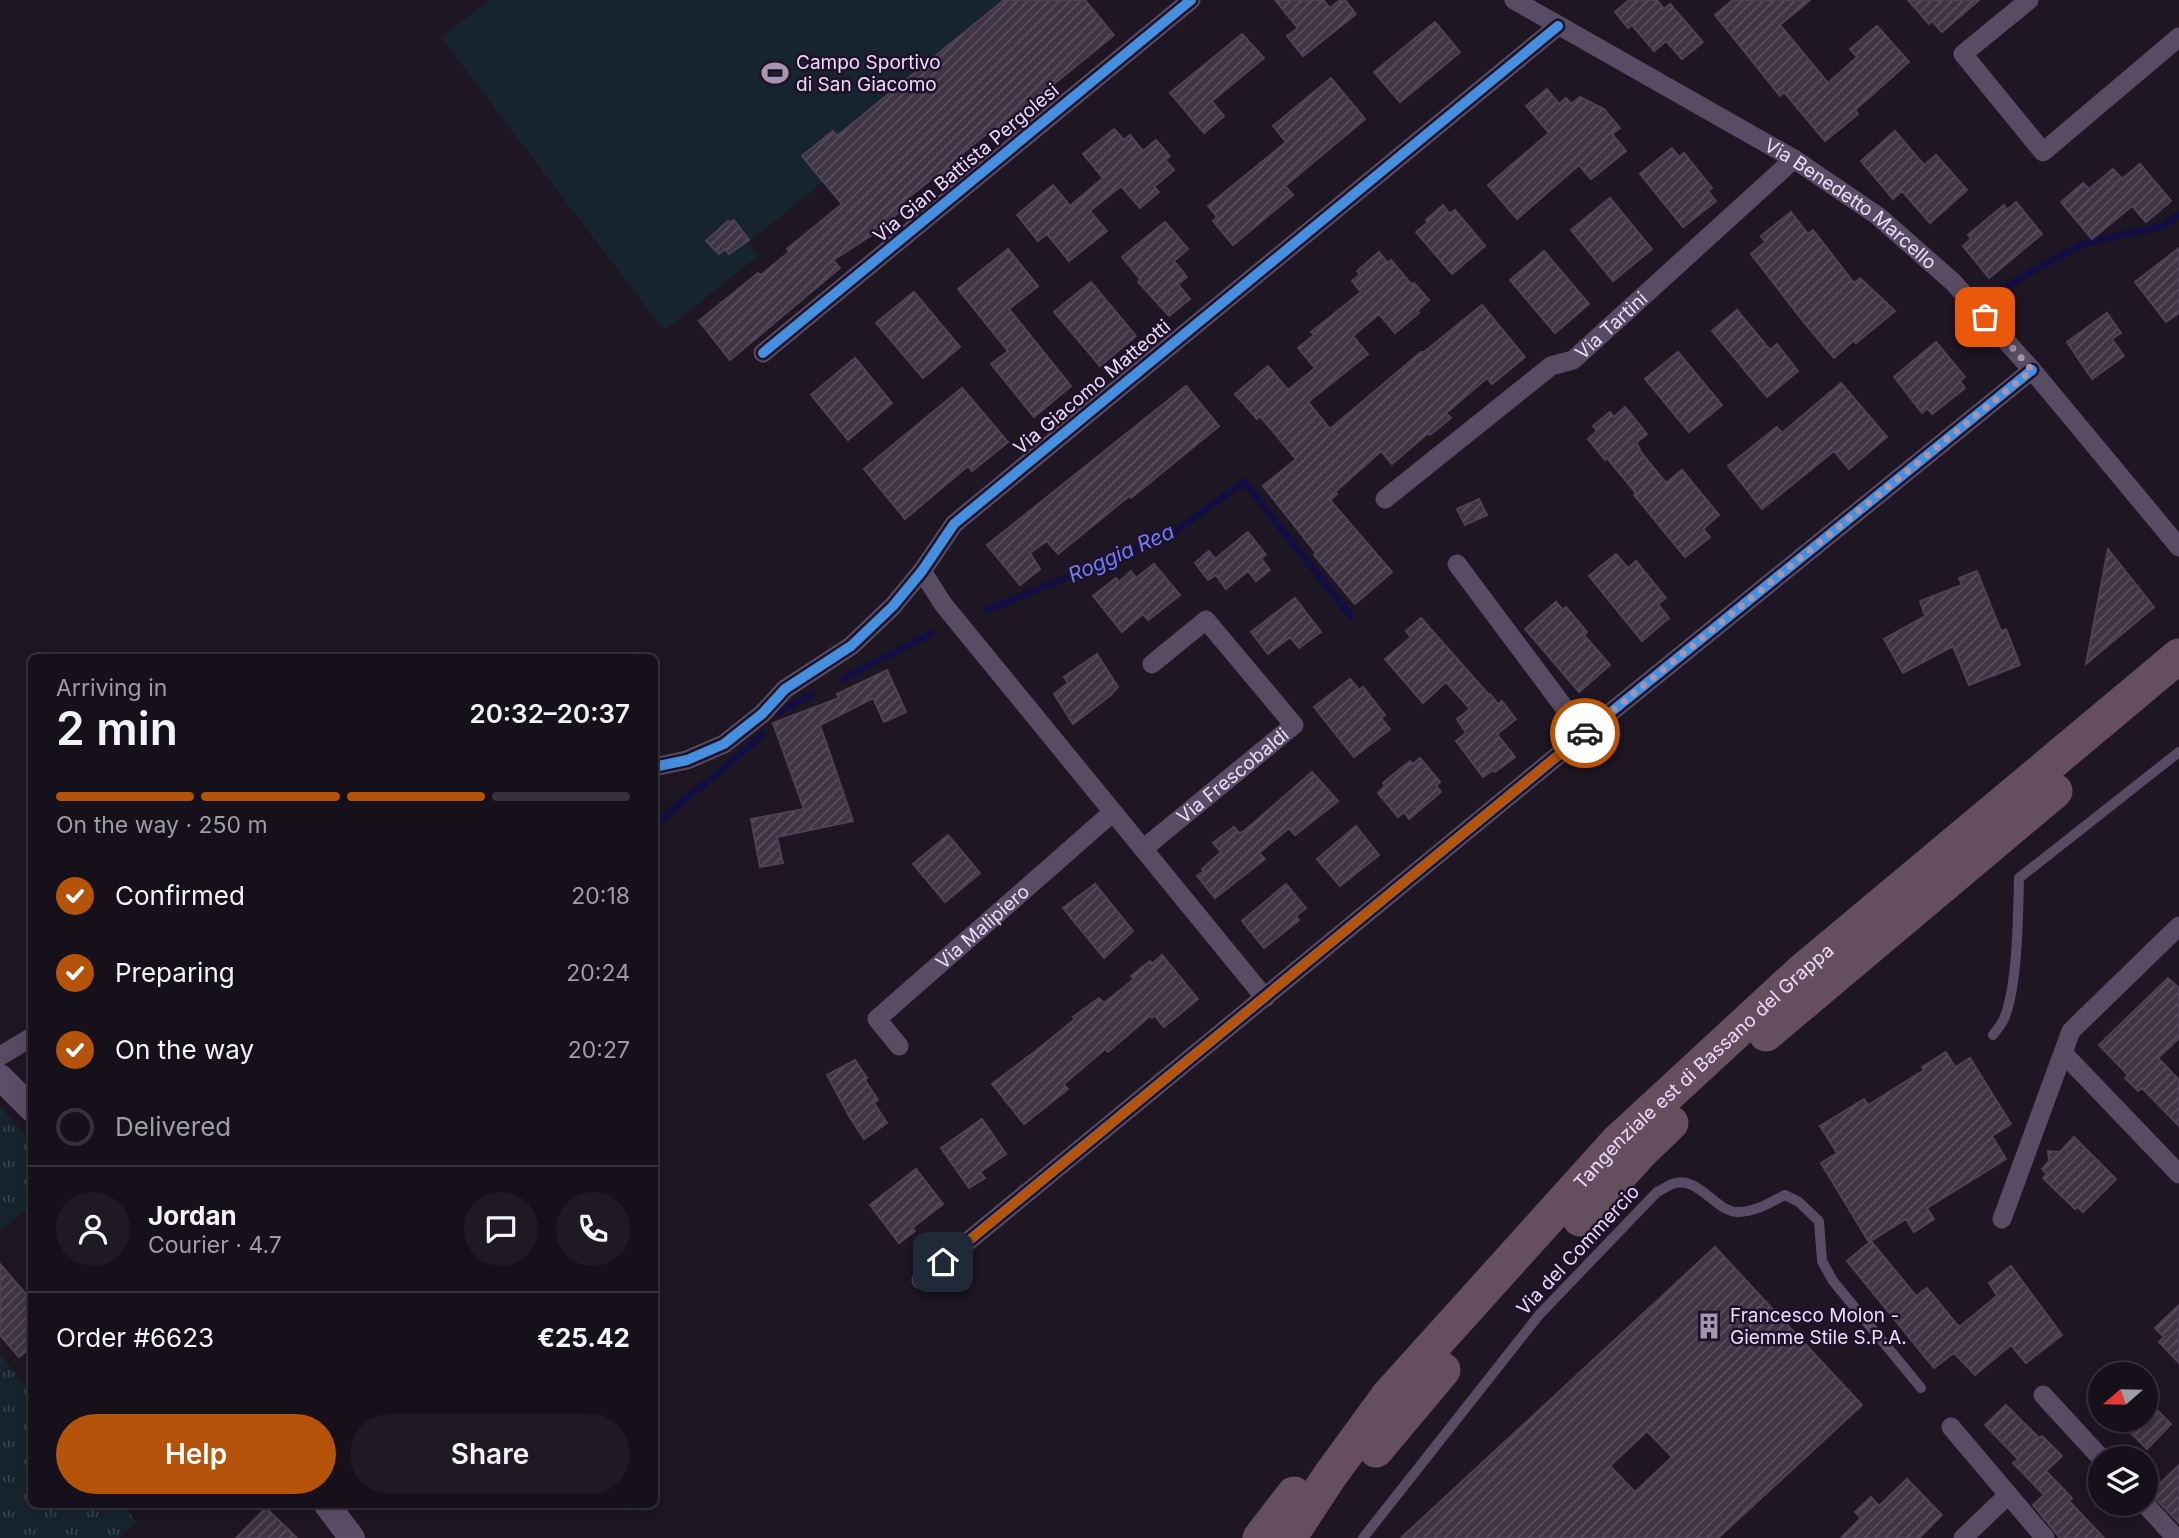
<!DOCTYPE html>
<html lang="en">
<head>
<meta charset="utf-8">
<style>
  body { margin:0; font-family:Inter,sans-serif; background:#1f1923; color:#f1f3f6; height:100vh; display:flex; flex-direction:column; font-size:26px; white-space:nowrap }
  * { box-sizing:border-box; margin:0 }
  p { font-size:23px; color:#9e9da2 }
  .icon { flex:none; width:38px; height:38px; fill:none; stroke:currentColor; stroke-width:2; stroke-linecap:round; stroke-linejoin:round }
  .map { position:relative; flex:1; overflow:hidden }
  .drawer { position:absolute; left:28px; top:654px; width:630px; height:854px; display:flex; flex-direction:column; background:#16101a; border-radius:10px; box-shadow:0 7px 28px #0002,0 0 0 2px #353039 }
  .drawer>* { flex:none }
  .needle { width:46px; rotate:250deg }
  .controls { position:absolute; left:2088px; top:1362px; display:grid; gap:14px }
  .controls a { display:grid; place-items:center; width:70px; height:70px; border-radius:50%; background:#16101a; box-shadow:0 7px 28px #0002,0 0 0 2px #353039; font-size:35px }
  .pin { position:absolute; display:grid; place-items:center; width:60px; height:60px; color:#fff; margin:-30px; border-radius:14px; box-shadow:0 4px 10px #0006 }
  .courier { position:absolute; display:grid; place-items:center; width:70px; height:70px; margin:-35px; border:5px solid #b45309; border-radius:50%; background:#fff; color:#222; box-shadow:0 2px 9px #0007 }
  .summary em { font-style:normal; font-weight:600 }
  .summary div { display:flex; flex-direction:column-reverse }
  .summary { display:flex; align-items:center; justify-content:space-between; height:119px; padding:0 28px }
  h1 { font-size:46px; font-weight:600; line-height:52px }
  .bar { display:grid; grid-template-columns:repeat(4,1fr); gap:10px 7px; align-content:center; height:84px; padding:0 28px }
  .bar i { height:9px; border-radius:5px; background:#353039 }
  .bar .active { background:#b45309 }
  .bar p { grid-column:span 4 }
  .line { display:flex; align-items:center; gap:18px; padding:0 28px; border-top:2px solid #353039 }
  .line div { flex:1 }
  .round { display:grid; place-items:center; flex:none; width:74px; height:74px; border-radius:37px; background:#1f1923 }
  ol { padding:0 28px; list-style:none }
  li { display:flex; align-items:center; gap:21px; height:77px }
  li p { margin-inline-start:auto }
  li .icon { padding:7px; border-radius:50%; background:#b45309; color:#fff; stroke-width:4 }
  li:last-child { color:#9e9da2 }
  li i { width:38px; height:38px; border:4px solid #353039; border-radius:50% }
  .action { display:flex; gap:14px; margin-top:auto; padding:14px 28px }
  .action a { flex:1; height:80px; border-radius:42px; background:#b45309; color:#fff; font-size:28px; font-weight:600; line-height:80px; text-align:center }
  .action a+a { background:#1f1923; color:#f1f3f6 }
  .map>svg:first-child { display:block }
  .park { fill:url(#park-tufts) }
  .pitch { fill:#16242f }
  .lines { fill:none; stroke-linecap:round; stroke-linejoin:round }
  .stream { stroke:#120e41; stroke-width:7 }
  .building { fill:url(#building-hatch); stroke:#4e4156; stroke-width:2; fill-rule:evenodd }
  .lane { stroke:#574c63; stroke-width:10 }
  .street { stroke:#574c63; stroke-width:19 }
  .secondary { stroke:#5b4f69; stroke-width:26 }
  .highway { stroke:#654f5e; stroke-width:35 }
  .cycleway-casing { stroke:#1f1128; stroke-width:15 }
  .cycleway { stroke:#468fdf; stroke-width:10 }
  .done { stroke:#a595b1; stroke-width:7; stroke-dasharray:0 12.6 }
  .route { stroke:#b45309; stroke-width:9 }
  .labels { text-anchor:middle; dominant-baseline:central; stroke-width:5; stroke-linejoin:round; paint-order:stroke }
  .poi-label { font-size:19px; fill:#eddafd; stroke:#1f1128; text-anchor:start }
  .street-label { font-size:19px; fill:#eddafd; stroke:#1f1128 }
  .water-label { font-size:21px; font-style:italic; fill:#6d7cf8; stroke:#1f1128 }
</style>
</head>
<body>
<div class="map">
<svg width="2179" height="1538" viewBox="0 0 2179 1538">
  <defs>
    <pattern id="park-tufts" width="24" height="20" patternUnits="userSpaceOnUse" patternTransform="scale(1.75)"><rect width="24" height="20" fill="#16242f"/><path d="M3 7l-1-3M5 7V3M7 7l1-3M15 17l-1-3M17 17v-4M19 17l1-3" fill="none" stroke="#38434e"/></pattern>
    <pattern id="building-hatch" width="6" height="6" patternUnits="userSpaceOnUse" patternTransform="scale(1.75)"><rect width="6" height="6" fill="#3e3444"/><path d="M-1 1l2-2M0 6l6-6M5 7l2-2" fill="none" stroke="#5a5160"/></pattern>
  </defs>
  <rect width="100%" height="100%" fill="#1e1623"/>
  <path class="park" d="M0,1107L32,1142L31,1206L0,1231Z
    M0,1354L31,1393L32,1505H123L137,1523L118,1538H0Z"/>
  <path class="pitch" d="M489,0H1043L748,243L758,256L664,331L441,37Z"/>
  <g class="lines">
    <path class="stream" d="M1994,293L2082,244L2162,226L2179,215
      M987,610L1169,536L1244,482L1351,616
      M843,679L932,633
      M778,712L811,695
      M654,825L736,758L762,734"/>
  </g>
  <path class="building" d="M1004,0H1085L1114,35L996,131L993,129L958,157L960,160L941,176L939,173L903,202L906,206L875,233L833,260L840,268L730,360L699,321L758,273L761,275L789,252L787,249L842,204L802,156L833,131L837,136Z
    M1275,0H1323L1330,8L1340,0H1345L1356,14L1303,56L1287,36L1298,28Z
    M1629,0H1657L1664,9L1670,4L1703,42L1682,59L1666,41L1654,51L1632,25L1628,28L1615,12Z
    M1733,0H1810L1780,25L1828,83L1857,57L1850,49L1877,26L1909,62L1855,110L1858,114L1825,141L1784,92L1780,96L1715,15Z
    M1908,0H1979L1942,32L1932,21L1929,24Z
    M1435,22L1460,52L1400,102L1374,72Z
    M1242,34L1264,58L1212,101L1224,116L1204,133L1170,93Z
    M1331,78L1365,119L1285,186L1293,195L1233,245L1213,221L1217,217L1208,206L1286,142L1273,126Z
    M1547,89L1559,104L1566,98L1571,104L1580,97L1604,109L1620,128L1612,134L1626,151L1591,179L1579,165L1517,219L1488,185L1549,133L1526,106Z
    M1114,129L1124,140L1130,135L1143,151L1156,140L1170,156L1165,160L1174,170L1154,187L1159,192L1140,208L1121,186L1090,211L1107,231L1069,261L1047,234L1038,241L1017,215L1053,185L1070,206L1103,178L1083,154Z
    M1895,131L1924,165L1936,155L1967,190L1930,223L1902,191L1893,199L1861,161Z
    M1672,148L1679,157L1684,153L1712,188L1708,191L1716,201L1683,227L1640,174Z
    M2140,164L2171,201L2146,222L2132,206L2092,239L2061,202L2083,183L2089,189L2113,169L2122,179Z
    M1610,198L1652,249L1613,281L1571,230Z
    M2016,202L2042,234L1989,278L1963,246L1971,239L1968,235L2004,205L2007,210Z
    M1443,205L1450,214L1455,210L1485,246L1452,274L1416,232L1428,222L1426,220Z
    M1791,212L1808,234L1813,230L1854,283L1860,278L1895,311L1856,343L1853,341L1834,358L1803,321L1751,254L1765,242L1761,236Z
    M734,220L749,240L729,254L725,249L719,254L706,241L728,221L730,223Z
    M1165,222L1188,249L1174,261L1187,277L1178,284L1190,299L1169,316L1138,282L1140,279L1122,257Z
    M2179,248V313L2166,322L2135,282Z
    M1008,249L1038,286L1009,309L1071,386L1034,417L991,364L1008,351L958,289Z
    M1544,251L1589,304L1555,333L1510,280Z
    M1379,252L1388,263L1391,260L1412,285L1414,283L1429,300L1417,311L1419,313L1395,333L1379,314L1353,336L1368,354L1308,402L1330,429L1421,352H1424L1482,305L1525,357L1492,384L1487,378L1446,413L1451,418L1430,435L1428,433L1392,464L1381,451L1335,492L1337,494L1330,500L1392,572L1355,604L1314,555L1316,553L1263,486L1296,459L1260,416L1257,419L1235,394L1268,366L1288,390L1315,368L1298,348L1314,335L1311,332L1361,292L1352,281L1360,274L1357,271Z
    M1091,282L1136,336L1100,366L1054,312Z
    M914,292L960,347L923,378L876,323Z
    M1737,310L1770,350L1777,344L1798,371L1767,397L1712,331Z
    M2107,313L2121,333L2112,339L2124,356L2092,379L2067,342Z
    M1936,342L1965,377L1960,381L1965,388L1932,414L1927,408L1922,413L1894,377Z
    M1678,352L1722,405L1689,432L1645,379Z
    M855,358L892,403L848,440L811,395Z
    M1841,383L1887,437L1849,469L1834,451L1762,509L1728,466L1777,427L1782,433Z
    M1186,386L1219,426L1131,498L1129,496L1058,554L1047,541L1030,553L1040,569L1020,585L987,545Z
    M962,388L1008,442L972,471L968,466L905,519L864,469Z
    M1625,407L1647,434L1636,443L1640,449L1639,450L1666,483L1682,470L1719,515L1703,529L1710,537L1685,557L1634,495L1636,493L1607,458L1605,460L1588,439L1597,431L1593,426L1610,412L1614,417Z
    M1479,499L1487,515L1465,525L1457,509Z
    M1248,532L1266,555L1261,558L1270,570L1256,581L1248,571L1226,589L1216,575L1208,580L1195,563L1209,551L1215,559Z
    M2108,549L2154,607L2086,664Z
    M1616,554L1628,568L1636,561L1666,598L1658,604L1669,618L1642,641L1589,576Z
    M1154,564L1180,595L1148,620L1143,614L1122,632L1093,596L1116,578L1119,582L1131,571L1136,578Z
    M1977,571L2001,631L2006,629L2020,665L1969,685L1953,646L1903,673L1884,639L1925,616L1920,601L1962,585L1959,578Z
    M1295,598L1321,632L1299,648L1290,637L1268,654L1251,632Z
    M1556,602L1563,610L1566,607L1587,632L1584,635L1610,665L1579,692L1525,629Z
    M1421,618L1489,695L1490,694L1498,704L1502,701L1516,719L1497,734L1515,757L1495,772L1493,770L1483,777L1456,741L1466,733L1457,719L1470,709L1446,682L1423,703L1385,659L1411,637L1406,631Z
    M1097,654L1118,687L1111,695L1073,724L1054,694L1068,683L1064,677Z
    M887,670L906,712L884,722L873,698L820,725L853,821L777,837L783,863L760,867L751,819L804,809L773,723L839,698L837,694Z
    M1350,679L1359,690L1363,687L1385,715L1381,718L1390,729L1354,757L1314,707Z
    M1420,758L1440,782L1436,786L1441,792L1409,819L1404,812L1398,817L1378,793L1385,786L1383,783L1410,761L1413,764Z
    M1312,772L1338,801L1337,802L1295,835L1289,828L1259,853L1265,859L1215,898L1197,876L1204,871L1202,869L1221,852L1213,843L1234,827L1239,833L1243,832Z
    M1356,826L1379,855L1340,886L1317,859Z
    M948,835L980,873L945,902L913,864Z
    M1095,884L1133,931L1104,958L1063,908Z
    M1286,884L1306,908L1296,916L1299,920L1264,948L1242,921Z
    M1162,955L1198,999L1164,1027L1155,1016L1152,1018L1150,1016L1108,1052L1105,1049L1064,1084L1068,1089L1024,1124L992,1084L1037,1050L1075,1019L1073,1017L1099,998L1104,1003L1134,979L1131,976L1150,961L1152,964Z
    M2168,978L2179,988V1038L2158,1058L2179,1080V1126L2142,1088L2138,1091L2125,1078L2128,1075L2099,1045Z
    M1946,1052L1955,1067L1970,1058L2011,1124L1992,1136L2006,1159L1927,1208L1934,1219L1914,1232L1906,1219L1869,1242L1821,1163L1837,1153L1820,1126L1864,1099L1868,1105L1924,1070L1922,1067Z
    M855,1060L867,1078L865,1080L878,1100L874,1103L887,1123L864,1139L849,1116L827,1075Z
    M982,1119L1006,1154L980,1172L985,1178L969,1188L941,1148Z
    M2074,1137L2116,1179L2083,1212L2078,1207L2075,1209L2043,1178L2047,1174L2042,1169L2049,1161L2048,1151L2060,1152Z
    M916,1169L943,1204L912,1228L915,1231L899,1243L870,1205Z
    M1871,1241L1916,1296L1927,1288L1959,1327L1997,1296L1989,1283L2011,1266L2062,1335L2026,1363L2011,1345L1975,1375L1954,1353L1934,1368L1847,1261Z
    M1715,1247L1862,1405L1718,1538H1401ZM1647,1431L1672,1457L1635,1492L1610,1466Z
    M0,1264L32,1301V1346L19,1357L0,1335Z
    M2179,1305V1363L2159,1342L2164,1337L2155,1328Z
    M2146,1399L2171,1424L2147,1449L2117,1419H2146Z
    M2006,1405L2039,1438L2042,1436L2062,1456L2046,1471L2072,1498L2069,1501L2104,1538H2060L2033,1505L2044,1495L2013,1463L2018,1459L1985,1425Z
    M2179,1465V1523L2150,1493Z
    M1907,1479L1942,1515L1919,1538H1841L1861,1518L1855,1512L1871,1497L1879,1506Z
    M266,1508L297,1538H236Z"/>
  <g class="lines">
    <path class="lane" d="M1993,1035C1996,1031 2000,1026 2003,1021C2018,989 2018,915 2019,878L2179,752
      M1363,1538L1539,1315L1657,1192C1662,1190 1667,1186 1672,1184C1699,1174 1715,1213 1739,1212C1755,1212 1771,1202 1785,1195L1799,1202L1819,1221L1822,1261L1833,1281L1921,1388"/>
    <g class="street">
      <path id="s1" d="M1514,0L1794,159L1878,216L1953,282L2032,370L2179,547"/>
      <path d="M2029,0L1963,54L2043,152L2179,37"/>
      <path d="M763,353L1191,0"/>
      <path id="s2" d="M1385,499L1551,366L1573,360L1794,159"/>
      <path d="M1457,564L1584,734"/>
      <path d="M922,571L943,604L1265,998"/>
      <path d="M654,767L687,760L724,744L762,714L785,689L851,646L893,606L922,571L954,524L1558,26"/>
      <path id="s3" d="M1143,849L1294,725L1206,620L1152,664"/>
      <path id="s4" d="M899,1046L877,1019L1113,812"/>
      <path d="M2064,1054L2179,1174"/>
      <path d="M0,1056L32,1037"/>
      <path d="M2002,1219L2071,1031L2179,926"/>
      <path d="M921,1280L1584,734L2032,370"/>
      <path d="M2043,1395L2101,1458"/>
      <path d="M1951,1427L2045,1538"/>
      <path d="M2144,1503L2176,1538"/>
      <path d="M1963,1538L2008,1495"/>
    </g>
    <path class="secondary" d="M0,1077L32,1109
      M327,1505L352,1538"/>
    <g class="highway">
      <path d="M1766,1034L2055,791"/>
      <path d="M1580,1219L1640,1153L1671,1123"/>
      <path d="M1376,1450L1443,1370"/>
      <path d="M1260,1538L1294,1494"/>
      <path id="s5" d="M1289,1538L1329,1477L1388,1396L1618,1141L1801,972L2179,656"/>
    </g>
    <g class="cycleway-casing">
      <path id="cycleway" d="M763,353L1191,0
        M654,767L687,760L724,744L762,714L785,689L851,646L893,606L922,571L954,524L1558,26
        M921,1280L1584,734L2032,370"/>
    </g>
    <use href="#cycleway" class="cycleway"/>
  </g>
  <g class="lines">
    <path class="done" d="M1585,733L2032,370L1985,317"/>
    <path class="route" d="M943,1262L1585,733"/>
  </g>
  <defs>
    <g id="stadium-bare" transform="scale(2.1)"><path d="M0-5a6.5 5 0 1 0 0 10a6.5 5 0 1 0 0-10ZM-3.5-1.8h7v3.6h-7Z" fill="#a595b1" stroke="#1f1128" stroke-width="2.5" paint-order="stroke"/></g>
    <g id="building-bare" transform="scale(2.1)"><path d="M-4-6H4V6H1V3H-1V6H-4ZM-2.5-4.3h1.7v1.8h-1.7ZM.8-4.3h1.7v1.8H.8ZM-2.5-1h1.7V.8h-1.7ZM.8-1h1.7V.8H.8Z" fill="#a595b1" stroke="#1f1128" stroke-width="2.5" paint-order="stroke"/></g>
  </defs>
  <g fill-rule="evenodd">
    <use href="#stadium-bare" x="775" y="73"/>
    <use href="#building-bare" x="1709" y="1326"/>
  </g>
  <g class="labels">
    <g class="poi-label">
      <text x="796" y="62">Campo Sportivo<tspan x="796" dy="22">di San Giacomo</tspan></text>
      <text x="1730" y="1315">Francesco Molon -<tspan x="1730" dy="22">Giemme Stile S.P.A.</tspan></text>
    </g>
    <g class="street-label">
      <text transform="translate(966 163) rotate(-40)">Via Gian Battista Pergolesi</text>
      <text stroke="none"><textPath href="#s1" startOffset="394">Via Benedetto Marcello</textPath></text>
      <text stroke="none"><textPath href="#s2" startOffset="287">Via Tartini</textPath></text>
      <text transform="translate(1092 387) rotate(-40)">Via Giacomo Matteotti</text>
      <text stroke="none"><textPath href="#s3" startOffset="116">Via Frescobaldi</textPath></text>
      <text stroke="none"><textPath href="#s4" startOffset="175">Via Malipiero</textPath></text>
      <text stroke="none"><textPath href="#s5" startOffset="630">Tangenziale est di Bassano del Grappa</textPath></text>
      <text transform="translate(1578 1250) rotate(-47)">Via del Commercio</text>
    </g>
    <g class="water-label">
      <text transform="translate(1121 553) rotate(-24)">Roggia Rea</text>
    </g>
  </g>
</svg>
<div class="controls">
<a><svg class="needle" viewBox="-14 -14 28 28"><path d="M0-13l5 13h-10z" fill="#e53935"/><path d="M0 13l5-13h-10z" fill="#9e9da2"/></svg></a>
<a><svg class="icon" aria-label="layers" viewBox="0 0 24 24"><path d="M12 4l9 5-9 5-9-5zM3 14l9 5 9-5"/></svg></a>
</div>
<div class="pin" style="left:1985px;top:317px;background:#ea580c"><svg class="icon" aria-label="bag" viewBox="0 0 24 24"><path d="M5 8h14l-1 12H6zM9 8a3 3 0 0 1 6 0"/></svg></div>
<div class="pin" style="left:943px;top:1262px;background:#1f2937"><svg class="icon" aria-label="home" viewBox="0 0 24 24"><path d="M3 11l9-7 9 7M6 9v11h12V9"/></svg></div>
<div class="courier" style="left:1585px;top:733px"><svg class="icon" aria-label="car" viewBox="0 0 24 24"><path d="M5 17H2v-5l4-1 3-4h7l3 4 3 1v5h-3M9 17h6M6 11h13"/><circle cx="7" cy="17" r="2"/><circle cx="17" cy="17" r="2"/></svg></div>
<section class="drawer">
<div class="summary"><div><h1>2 min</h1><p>Arriving in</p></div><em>20:32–20:37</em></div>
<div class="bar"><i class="active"></i><i class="active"></i><i class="active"></i><i></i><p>On the way · 250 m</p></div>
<ol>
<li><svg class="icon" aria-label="check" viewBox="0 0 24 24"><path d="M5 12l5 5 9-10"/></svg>Confirmed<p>20:18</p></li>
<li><svg class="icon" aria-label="check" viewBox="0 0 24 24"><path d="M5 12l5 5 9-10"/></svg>Preparing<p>20:24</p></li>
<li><svg class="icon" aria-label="check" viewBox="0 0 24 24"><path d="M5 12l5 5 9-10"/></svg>On the way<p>20:27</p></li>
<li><i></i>Delivered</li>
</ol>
<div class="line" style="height:126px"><a class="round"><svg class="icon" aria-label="person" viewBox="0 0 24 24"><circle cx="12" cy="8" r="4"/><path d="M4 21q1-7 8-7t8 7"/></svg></a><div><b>Jordan</b><p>Courier · 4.7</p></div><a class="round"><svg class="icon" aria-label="chat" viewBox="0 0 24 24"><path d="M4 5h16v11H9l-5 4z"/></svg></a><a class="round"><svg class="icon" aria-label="phone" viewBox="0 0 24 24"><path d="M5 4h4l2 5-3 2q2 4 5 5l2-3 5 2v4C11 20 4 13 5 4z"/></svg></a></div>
<div class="line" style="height:91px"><div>Order #6623</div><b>€25.42</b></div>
<div class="action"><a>Help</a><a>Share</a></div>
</section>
</div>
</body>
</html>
